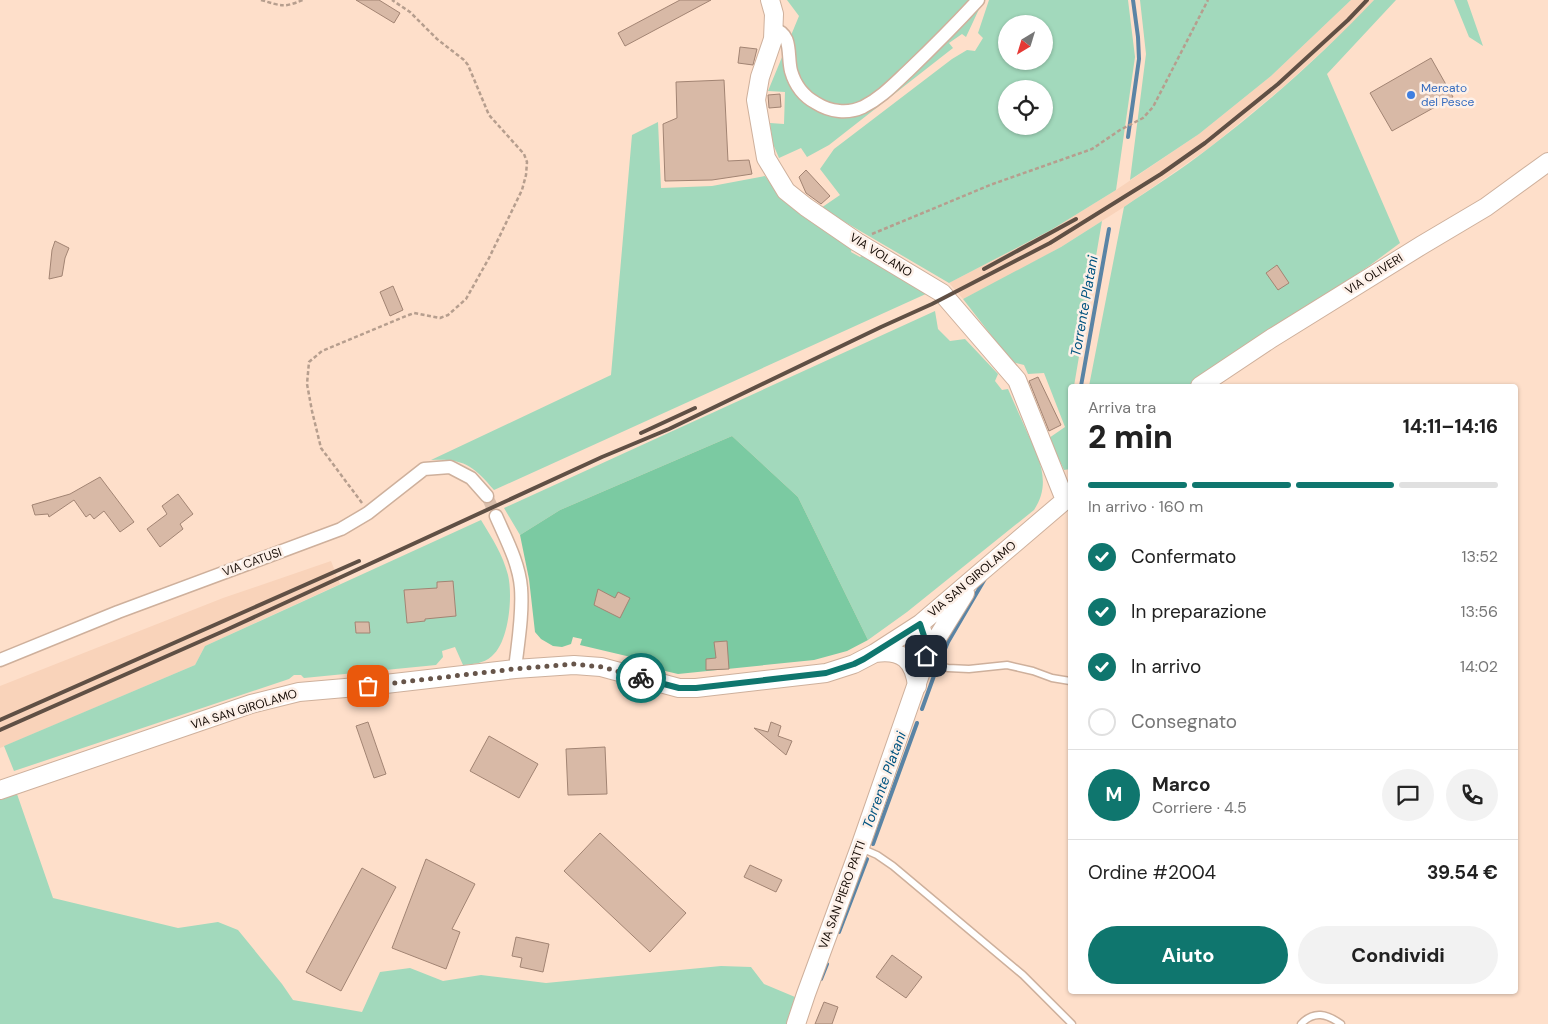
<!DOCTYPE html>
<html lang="it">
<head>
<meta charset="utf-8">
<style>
  body { margin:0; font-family:"DM Sans",sans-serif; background:#f2f2f2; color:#222; height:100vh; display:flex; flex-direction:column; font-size:19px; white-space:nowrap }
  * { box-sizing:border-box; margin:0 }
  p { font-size:16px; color:#767676 }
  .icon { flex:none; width:28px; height:28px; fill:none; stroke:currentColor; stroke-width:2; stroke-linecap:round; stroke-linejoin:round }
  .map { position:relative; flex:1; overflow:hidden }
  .details { position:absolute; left:1068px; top:384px; width:450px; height:610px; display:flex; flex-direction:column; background:#fff; border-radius:5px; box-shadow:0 1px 4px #0004 }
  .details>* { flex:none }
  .needle { width:32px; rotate:218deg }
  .fabs { position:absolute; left:998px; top:15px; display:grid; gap:10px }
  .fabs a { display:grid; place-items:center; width:55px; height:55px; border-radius:50%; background:#fff; box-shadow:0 1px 4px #0004; font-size:25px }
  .pin { position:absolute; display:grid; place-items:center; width:42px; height:42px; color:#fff; margin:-21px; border-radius:10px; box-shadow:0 2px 8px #0006 }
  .courier { position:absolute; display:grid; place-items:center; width:50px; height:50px; margin:-25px; border:4px solid #0f766e; border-radius:50%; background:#fff; color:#222; box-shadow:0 1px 6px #0007 }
  .headline em { font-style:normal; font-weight:800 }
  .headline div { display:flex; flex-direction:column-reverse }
  .headline { display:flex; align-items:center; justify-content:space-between; height:85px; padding:0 20px }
  h1 { font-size:32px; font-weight:800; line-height:38px }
  .bar { display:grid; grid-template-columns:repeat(4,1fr); gap:8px 5px; align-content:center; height:60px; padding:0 20px }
  .bar i { height:6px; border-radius:4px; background:#e0e0e0 }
  .bar .active { background:#0f766e }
  .bar p { grid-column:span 4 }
  .line { display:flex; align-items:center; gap:12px; padding:0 20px; border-top:1px solid #e0e0e0 }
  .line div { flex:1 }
  .round { display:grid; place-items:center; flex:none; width:52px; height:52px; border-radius:26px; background:#f2f2f2 }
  ol { padding:0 20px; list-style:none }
  li { display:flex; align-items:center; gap:15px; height:55px }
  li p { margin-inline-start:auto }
  li .icon { padding:5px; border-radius:50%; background:#0f766e; color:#fff; stroke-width:4 }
  li:last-child { color:#767676 }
  li i { width:28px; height:28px; border:2px solid #e0e0e0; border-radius:50% }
  .action { display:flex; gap:10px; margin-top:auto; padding:10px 20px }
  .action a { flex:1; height:58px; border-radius:30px; background:#0f766e; color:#fff; font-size:20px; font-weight:800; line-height:58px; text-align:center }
  .action a+a { background:#f2f2f2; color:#222 }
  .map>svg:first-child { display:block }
  .built { fill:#f9d3ba }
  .green { fill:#a2d9bc; fill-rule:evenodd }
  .forest { fill:#7bcaa2 }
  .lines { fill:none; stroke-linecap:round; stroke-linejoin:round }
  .stream { stroke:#5a84a5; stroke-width:4 }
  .building { fill:#d8b9a6; stroke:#a28473 }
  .street-tunnel { stroke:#dbbfac; stroke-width:12; stroke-dasharray:12 6; stroke-linecap:butt }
  .lane-casing { stroke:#ceb09c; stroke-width:9 }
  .street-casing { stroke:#ceb09c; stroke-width:15 }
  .secondary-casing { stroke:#ceb09c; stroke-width:20 }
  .path { stroke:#b69e8e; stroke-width:2.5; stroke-dasharray:4 2.5; stroke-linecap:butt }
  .lane { stroke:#fff; stroke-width:6 }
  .street { stroke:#fff; stroke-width:12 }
  .secondary { stroke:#fff; stroke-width:18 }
  .rail { stroke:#605045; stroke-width:4 }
  .done { stroke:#67554a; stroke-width:5; stroke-dasharray:0 9 }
  .route { stroke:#0f766e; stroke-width:6 }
  .shop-dot { fill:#3f7fe0; stroke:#fdf0e8; stroke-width:2 }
  .labels { text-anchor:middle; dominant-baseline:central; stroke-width:5; stroke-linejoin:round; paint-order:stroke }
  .shop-label { font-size:12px; fill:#366cbe; stroke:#fdf0e8; text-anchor:start }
  .street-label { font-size:12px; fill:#150b05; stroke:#fdf0e8 }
  .water-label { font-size:14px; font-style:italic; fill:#005481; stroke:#fdf0e8 }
</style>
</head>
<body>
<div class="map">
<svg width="1548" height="1024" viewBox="0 0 1548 1024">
  <rect width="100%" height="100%" fill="#fedfca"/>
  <path class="built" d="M1351,0H1374L1352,24L1282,88L1209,148L1124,207L1061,247L1014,273L963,299L949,283L1051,230L1116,190L1199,134L1271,76Z
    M331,561L340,584L205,646L195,665L0,748V686L223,598Z"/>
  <path class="green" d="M787,0H981L980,7L966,37L962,34L949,43L953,48L829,145L807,157L801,148L779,158L773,144L770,123L784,124L785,92L768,91L799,16Z
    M989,0H1128L1135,57L1116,190L1051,230L949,283L821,208L840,195L820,169L834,149L952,59L967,50L975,51L983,38L978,33ZM1006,24H1044V61H1006ZM1006,89H1044V126H1006Z
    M1140,0H1351L1271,76L1199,134L1130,180L1146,54Z
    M1374,0H1396L1327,74L1400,243L1369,266L1188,386H1089L1124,207C1152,188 1182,169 1209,148C1268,103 1324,53 1374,0Z
    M1454,0H1467L1483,46L1469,37Z
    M658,122L661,188L712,186L765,176L781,197L805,218L852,246L851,252L860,257L865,254L928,293L494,490C474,466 463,458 431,460L611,375L632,135Z
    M1102,221L1074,386H1070V469L1064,470L1049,438L1065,427L1044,373L1028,374L1024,365L1012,362L963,299L1061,247Z
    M935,311L938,329L950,341L965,339L998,374L995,381L1002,390L1008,389C1014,403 1021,418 1027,432C1039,458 1052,483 1034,510L907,612L868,640L798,497L732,436L560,510L520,535L504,508Z
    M481,520C492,538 503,555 508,575C513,596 509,642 492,656C483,664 473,664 463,665L455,647L442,651L443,657L436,665L304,678L301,675H294L289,679L14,771L4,746L195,665L205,646Z
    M17,794L53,898L178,928L218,922L238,930L282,984L293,1000L362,1012L380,972L410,968L443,981L481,975L546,983L721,966L751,967L764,984L795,997L787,1024H0V800Z"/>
  <path class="forest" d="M732,436L798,497L868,640L847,651L814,660L678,674L661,670L635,658L580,645L582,639L573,637L571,644L562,647L553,646L541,639L535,632L529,579L520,535L560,510Z"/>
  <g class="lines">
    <path class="stream" d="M1128,137L1139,59L1138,37L1133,0
      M1081,386L1109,229
      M940,661L948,642L986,577
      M922,709L935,673
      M873,844L917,723
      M839,932L867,859
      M821,979L827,964"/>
  </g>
  <path class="building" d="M356,0H379L400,13L394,23Z
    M680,0H711L625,46L618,33Z
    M740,47L757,49L753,65L738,63Z
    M1431,58L1453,97L1392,131L1370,93Z
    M724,80L728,161L749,160L752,174L712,180L665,181L663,124L677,118L676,82Z
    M780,94L781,107L769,108L768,95Z
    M806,170L830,196L821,204L806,193L799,177Z
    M55,241L69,248L65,258L62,276L49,279L52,250Z
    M1277,265L1289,283L1278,290L1266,273Z
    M393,286L403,310L390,316L380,292Z
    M1038,377L1061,425L1049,431L1029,381Z
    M100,477L134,522L120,532L104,511L94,519L90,514L86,517L74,500L49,517L48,514L35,515L32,505L70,494Z
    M178,494L193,514L180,524L183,529L160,547L147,529L167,514L162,506Z
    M453,581L456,616L425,619V621L407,623L404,590L437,588V582Z
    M598,589L615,598L618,592L630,598L620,618L594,605Z
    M355,622H369L370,633H356Z
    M727,641L729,669L706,670V659L716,658L714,642Z
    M368,722L386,774L374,778L356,726Z
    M771,722L781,726L778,736L792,741L786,755L754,728L768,732Z
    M489,736L538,764L519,798L470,771Z
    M605,747L607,794L568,795L566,749Z
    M600,833L686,913L650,952L564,871Z
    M426,859L475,884L452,929L460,932L446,969L392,948Z
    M750,865L782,880L776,892L744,877Z
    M362,868L396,887L341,991L306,972Z
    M516,937L549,944L543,972L520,967L522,958L512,956Z
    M892,955L922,977L906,998L876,977Z
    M824,1002L838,1007L832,1024H815Z"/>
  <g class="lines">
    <path class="street-tunnel" d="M487,496L496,516"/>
    <g class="lane-casing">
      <path id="lane" d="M925,664L948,668L969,669L1007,665L1033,671L1052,678L1070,681
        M861,848L877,855L893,866L1023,975L1072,1024
        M1301,1024C1314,1010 1327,1014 1341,1024"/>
    </g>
    <g class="street-casing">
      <path id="street" d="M774,29C793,34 787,55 791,71C795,85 803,96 816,103C830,112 848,114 863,107C881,98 894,84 908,71C932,48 955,25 978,0
        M496,516C506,539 519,563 521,588C523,615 518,642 515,669
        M0,660L118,612L341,529L368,513L424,469L450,467L471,478L487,496"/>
    </g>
    <g class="secondary-casing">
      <path id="secondary" d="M770,0L774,14L773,39L760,77L756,100L766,158L786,191L806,207L857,242L942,293L1017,380L1065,500
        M1200,386L1272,338L1422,245L1486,207L1548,162
        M875,653C902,649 914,660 917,686
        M926,656L965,593
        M0,790L251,704L299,692L368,686L515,669L574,665L601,667L679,688H696L826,673L854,664L875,653L920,624L1070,496
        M796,1024L806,994L860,847L924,663C928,650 924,637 920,624"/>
    </g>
    <path class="path" d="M261,0C282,6 283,8 303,0
      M872,234L990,185L1092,149L1120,130L1143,118L1153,107L1208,0
      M362,503L321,448L312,411L307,384L309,362L322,351L406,316L414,313L440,318L448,315L466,299L489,258L522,190L526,175L527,162L524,154L489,115L468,65L464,60L437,39L410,12L392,0"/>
    <use href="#lane" class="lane"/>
    <use href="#street" class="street"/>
    <use href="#secondary" class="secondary"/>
    <path class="rail" d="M984,269L1076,219
      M641,433L695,408
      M0,720L359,561
      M0,730L226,630L602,457L669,429L881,327L932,304L1050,243L1161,174L1205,143L1278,84L1348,20L1367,0"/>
  </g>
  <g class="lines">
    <path class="done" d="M368,686L514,669L574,664L602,667L641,678"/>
    <path class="route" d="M641,678L679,688H696L826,673L854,664L864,659L920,624L925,639L926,656"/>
  </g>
  <circle class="shop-dot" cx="1411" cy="95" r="5"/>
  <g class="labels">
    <g class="shop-label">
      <text x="1421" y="88">Mercato<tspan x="1421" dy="14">del Pesce</tspan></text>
    </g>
    <g class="street-label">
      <text transform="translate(881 255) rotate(32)">VIA VOLANO</text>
      <text transform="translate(1374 274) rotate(-32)">VIA OLIVERI</text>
      <text transform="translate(252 562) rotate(-20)">VIA CATUSI</text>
      <text transform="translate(972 579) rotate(-40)">VIA SAN GIROLAMO</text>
      <text transform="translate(244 709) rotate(-17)">VIA SAN GIROLAMO</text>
      <text transform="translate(842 895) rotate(-70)">VIA SAN PIERO PATTI</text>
    </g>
    <g class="water-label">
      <text transform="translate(1084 306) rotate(-80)">Torrente Platani</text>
      <text transform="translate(884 780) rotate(-70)">Torrente Platani</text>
    </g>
  </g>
</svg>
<div class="fabs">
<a><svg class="needle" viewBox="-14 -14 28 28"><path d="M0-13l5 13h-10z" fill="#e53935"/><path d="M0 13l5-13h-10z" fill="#767676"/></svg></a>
<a><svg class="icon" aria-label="locate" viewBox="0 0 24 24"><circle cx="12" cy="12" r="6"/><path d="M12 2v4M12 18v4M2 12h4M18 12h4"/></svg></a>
</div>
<div class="pin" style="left:368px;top:686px;background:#ea580c"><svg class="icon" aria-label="bag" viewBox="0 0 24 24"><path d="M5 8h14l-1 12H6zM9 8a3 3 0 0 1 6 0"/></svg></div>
<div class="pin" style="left:926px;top:656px;background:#1f2937"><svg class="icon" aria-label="home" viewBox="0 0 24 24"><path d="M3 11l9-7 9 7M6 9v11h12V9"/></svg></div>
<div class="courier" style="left:641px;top:678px"><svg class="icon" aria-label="bike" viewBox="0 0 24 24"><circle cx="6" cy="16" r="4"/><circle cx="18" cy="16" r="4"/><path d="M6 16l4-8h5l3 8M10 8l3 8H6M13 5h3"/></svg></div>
<section class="details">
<div class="headline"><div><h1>2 min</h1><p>Arriva tra</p></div><em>14:11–14:16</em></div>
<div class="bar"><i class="active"></i><i class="active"></i><i class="active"></i><i></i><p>In arrivo · 160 m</p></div>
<ol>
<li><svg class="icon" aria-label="check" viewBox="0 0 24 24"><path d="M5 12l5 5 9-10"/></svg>Confermato<p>13:52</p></li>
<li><svg class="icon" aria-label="check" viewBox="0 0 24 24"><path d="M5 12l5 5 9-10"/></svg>In preparazione<p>13:56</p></li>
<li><svg class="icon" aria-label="check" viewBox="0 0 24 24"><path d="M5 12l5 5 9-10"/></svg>In arrivo<p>14:02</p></li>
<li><i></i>Consegnato</li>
</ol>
<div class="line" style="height:90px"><b class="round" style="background:#0f766e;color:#fff">M</b><div><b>Marco</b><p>Corriere · 4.5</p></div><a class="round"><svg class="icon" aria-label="chat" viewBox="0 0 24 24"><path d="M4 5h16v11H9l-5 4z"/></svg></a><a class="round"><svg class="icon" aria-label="phone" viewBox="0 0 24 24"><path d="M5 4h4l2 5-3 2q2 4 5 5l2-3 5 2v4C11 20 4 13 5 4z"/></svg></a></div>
<div class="line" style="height:65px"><div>Ordine #2004</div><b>39.54 €</b></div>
<div class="action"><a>Aiuto</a><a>Condividi</a></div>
</section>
</div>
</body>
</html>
